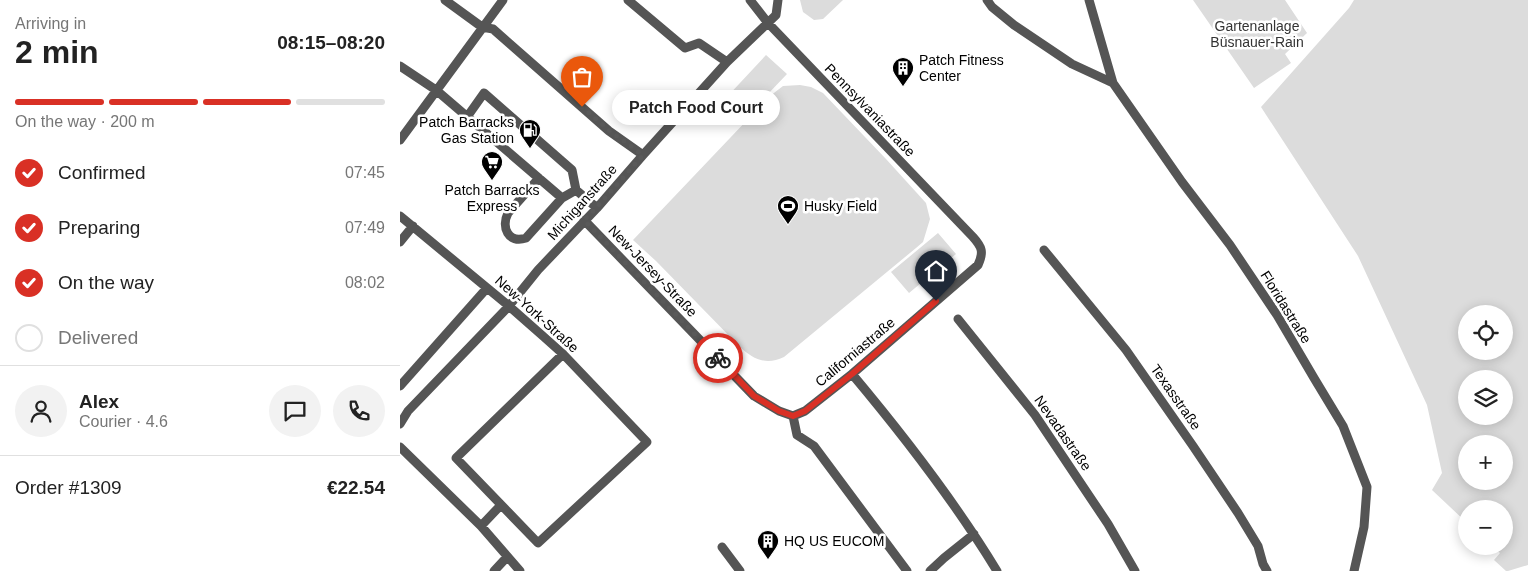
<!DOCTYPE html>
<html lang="en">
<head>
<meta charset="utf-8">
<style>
  body { margin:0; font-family:Arial,sans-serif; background:#f2f2f2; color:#222; height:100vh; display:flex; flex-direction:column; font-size:19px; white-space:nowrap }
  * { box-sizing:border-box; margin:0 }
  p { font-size:16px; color:#767676 }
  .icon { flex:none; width:28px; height:28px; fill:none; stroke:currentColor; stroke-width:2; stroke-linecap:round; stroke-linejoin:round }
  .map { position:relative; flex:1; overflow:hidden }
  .sheet { display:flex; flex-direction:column; background:#fff; width:400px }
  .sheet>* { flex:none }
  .tools { position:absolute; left:1058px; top:305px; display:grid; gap:10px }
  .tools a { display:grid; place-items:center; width:55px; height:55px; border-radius:50%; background:#fff; box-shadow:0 2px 12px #0003; font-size:25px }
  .pin { position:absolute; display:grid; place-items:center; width:42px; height:42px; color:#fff; margin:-51px -21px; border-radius:50% 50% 50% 0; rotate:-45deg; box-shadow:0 0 5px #0007 }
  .pin .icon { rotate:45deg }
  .courier { position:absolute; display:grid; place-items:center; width:50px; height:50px; margin:-25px; border:4px solid #d93025; border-radius:50%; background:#fff; color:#222; box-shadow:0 1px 6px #0007 }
  .bubble { position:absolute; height:35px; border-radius:18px; background:#fff; box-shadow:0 2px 12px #0003; font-size:16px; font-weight:800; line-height:35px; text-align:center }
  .summary em { font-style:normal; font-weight:800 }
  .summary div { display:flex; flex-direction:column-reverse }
  .summary { display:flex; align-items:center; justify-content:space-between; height:85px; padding:0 15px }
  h1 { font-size:32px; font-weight:800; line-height:38px }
  .bar { display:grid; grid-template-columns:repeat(4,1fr); gap:8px 5px; align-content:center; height:60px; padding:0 15px }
  .bar i { height:6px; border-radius:4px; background:#e0e0e0 }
  .bar .active { background:#d93025 }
  .bar p { grid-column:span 4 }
  .line { display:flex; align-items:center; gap:12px; padding:0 15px; border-top:1px solid #e0e0e0 }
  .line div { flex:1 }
  .round { display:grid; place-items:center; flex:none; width:52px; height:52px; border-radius:26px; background:#f2f2f2 }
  ol { padding:0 15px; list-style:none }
  li { display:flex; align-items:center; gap:15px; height:55px }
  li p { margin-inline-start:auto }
  li .icon { padding:5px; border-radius:50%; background:#d93025; color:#fff; stroke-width:4 }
  li:last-child { color:#767676 }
  li i { width:28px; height:28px; border:2px solid #e0e0e0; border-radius:50% }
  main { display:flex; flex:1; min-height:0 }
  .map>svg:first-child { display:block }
  .green { fill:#dcdcdc; fill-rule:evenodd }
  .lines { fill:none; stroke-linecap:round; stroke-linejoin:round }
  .street { stroke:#555; stroke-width:9 }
  .done { stroke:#595959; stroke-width:5; stroke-dasharray:0 9 }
  .route { stroke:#d93025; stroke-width:6 }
  .labels { text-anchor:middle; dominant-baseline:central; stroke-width:5; stroke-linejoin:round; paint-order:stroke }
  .park-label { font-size:14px; fill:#333; stroke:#fff }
  .poi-label { font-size:14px; fill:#000; stroke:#fff; text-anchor:start }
  .street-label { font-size:14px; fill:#000; stroke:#fff }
</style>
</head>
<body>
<main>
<section class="sheet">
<div class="summary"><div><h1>2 min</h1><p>Arriving in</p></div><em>08:15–08:20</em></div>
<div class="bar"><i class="active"></i><i class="active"></i><i class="active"></i><i></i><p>On the way · 200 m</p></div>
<ol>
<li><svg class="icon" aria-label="check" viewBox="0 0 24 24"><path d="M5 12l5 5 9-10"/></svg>Confirmed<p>07:45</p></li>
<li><svg class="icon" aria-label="check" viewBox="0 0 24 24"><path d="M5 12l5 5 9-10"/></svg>Preparing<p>07:49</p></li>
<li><svg class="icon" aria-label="check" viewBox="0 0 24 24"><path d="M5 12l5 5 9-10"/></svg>On the way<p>08:02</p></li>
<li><i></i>Delivered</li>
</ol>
<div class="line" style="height:90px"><a class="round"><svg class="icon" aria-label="person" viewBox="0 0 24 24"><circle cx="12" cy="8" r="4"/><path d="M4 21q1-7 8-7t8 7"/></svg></a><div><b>Alex</b><p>Courier · 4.6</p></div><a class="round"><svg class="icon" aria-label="chat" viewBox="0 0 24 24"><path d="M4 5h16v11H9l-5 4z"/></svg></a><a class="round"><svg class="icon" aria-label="phone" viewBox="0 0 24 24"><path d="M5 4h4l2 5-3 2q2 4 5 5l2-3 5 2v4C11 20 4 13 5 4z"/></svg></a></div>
<div class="line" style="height:65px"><div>Order #1309</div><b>€22.54</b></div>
</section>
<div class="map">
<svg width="1128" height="571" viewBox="0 0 1128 571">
  <rect width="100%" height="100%" fill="#fff"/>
  <path class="green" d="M400,0H443L423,19L414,20L403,12Z
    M793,0H885L907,33L885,54L891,63L854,88Z
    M954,0H1128V565L1108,571H1106L1094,560L1100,553L1093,546H1104V509H1066V522L1032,490L1042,473L1027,405L958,256L861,107L949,8ZM1066,314H1104V351H1066ZM1066,379H1104V416H1066ZM1066,444H1104V481H1066Z
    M366,55L387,74L345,118L325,99Z
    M400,85L411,87L423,93L486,159L526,203L530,219L523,242L516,248L384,357C366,366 353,359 340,347L256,261L233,240L370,96L383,86Z
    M538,233L556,254L509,293L491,272Z"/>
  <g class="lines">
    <path class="street" d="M45,0L82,27L93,29L209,131L243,155
      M228,0L285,48L299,43L327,62
      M350,0L368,23L573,237C582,247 584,252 578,265L452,374L405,411L393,416
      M587,0L592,7L614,25L672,64L713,83
      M689,0L713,83L782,182L830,245L877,315L914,378L943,426L967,487L964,527L954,571
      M0,66L36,90L162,198L176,190L197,208
      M67,117L84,93L172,170L176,190
      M0,140L103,0
      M139,178L108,213C101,227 108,244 126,238L162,198
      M0,216L109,306L144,337L163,354L247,442L138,543L56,458L163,354
      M184,220L354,396L379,411L393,416
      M0,242L13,226
      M644,250L726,350L793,446L838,513L858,546L863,564L867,571
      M558,319L635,415L708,524L735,571
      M452,374C504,436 555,502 597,571
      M0,386L87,288
      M393,416L397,435L414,446L507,571
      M0,424L8,411L109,306L138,270L197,208L243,155L327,62L376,15L378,0
      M0,447L81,526L120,571
      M81,526L101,505
      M322,547L340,571
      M94,571L107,557
      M530,571L544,558L574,534"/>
  </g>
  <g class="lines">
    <path class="done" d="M182,107L210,131L243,155L196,208L184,220L318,358"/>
    <path class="route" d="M318,358L354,396L379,411L393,416L405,411L452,374L536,301"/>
  </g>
  <defs>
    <g id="building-pin" transform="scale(1.125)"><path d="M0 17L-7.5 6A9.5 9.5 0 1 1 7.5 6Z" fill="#000" stroke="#fff"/><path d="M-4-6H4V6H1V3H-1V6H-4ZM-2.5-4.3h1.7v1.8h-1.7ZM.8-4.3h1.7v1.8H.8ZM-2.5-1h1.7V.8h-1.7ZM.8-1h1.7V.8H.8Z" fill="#fff"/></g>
    <g id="fuel-pin" transform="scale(1.125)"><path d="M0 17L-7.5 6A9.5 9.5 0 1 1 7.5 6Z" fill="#000" stroke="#fff"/><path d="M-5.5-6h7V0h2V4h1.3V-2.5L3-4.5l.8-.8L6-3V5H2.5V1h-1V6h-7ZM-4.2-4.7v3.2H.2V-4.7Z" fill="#fff"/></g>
    <g id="supermarket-pin" transform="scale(1.125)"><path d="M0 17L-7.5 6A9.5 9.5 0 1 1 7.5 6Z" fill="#000" stroke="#fff"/><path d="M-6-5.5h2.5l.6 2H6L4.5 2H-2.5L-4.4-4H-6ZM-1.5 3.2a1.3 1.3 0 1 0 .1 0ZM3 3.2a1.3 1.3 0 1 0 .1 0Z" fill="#fff"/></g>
    <g id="stadium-pin" transform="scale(1.125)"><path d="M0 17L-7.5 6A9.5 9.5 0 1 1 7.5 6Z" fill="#000" stroke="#fff"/><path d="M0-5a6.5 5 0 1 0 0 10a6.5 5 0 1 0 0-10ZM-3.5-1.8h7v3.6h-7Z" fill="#fff"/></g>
  </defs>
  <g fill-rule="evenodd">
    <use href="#building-pin" x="503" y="68"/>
    <use href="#fuel-pin" x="130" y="130"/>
    <use href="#supermarket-pin" x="92" y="162"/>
    <use href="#stadium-pin" x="388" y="206"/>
    <use href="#building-pin" x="368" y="541"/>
  </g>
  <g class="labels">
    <g class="park-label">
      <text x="857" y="26">Gartenanlage<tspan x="857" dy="16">Büsnauer-Rain</tspan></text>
    </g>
    <g class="poi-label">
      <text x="519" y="60">Patch Fitness<tspan x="519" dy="16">Center</tspan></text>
      <text x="114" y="122" text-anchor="end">Patch Barracks<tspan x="114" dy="16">Gas Station</tspan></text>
      <text x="92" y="190" text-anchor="middle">Patch Barracks<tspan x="92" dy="16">Express</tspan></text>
      <text x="404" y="206">Husky Field</text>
      <text x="384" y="541">HQ US EUCOM</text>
    </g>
    <g class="street-label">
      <text transform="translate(470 110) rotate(46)">Pennsylvaniastraße</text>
      <text transform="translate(182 202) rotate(-48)">Michiganstraße</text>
      <text transform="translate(253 271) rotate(46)">New-Jersey-Straße</text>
      <text transform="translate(886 307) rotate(58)">Floridastraße</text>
      <text transform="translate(137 314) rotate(42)">New-York-Straße</text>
      <text transform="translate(455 352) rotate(-40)">Californiastraße</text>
      <text transform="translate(776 397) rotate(55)">Texasstraße</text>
      <text transform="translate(663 433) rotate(55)">Nevadastraße</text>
    </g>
  </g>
</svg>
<div class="tools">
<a><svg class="icon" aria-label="locate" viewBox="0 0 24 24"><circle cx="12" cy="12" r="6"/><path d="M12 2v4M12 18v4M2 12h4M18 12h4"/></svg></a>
<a><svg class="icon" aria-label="layers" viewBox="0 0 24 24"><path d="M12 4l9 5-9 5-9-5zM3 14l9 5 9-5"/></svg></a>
<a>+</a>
<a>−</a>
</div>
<div class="pin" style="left:182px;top:107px;background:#ea580c"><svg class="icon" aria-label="bag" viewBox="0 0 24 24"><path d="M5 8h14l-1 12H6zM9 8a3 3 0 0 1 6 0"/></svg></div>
<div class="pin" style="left:536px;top:301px;background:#1f2937"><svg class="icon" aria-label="home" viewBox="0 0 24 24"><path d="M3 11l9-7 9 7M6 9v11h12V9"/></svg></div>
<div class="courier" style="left:318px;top:358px"><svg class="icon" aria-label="bike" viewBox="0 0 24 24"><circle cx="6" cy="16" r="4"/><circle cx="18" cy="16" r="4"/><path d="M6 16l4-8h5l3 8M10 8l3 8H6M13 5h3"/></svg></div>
<div class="bubble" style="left:212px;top:90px;width:168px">Patch Food Court</div>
</div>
</main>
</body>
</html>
